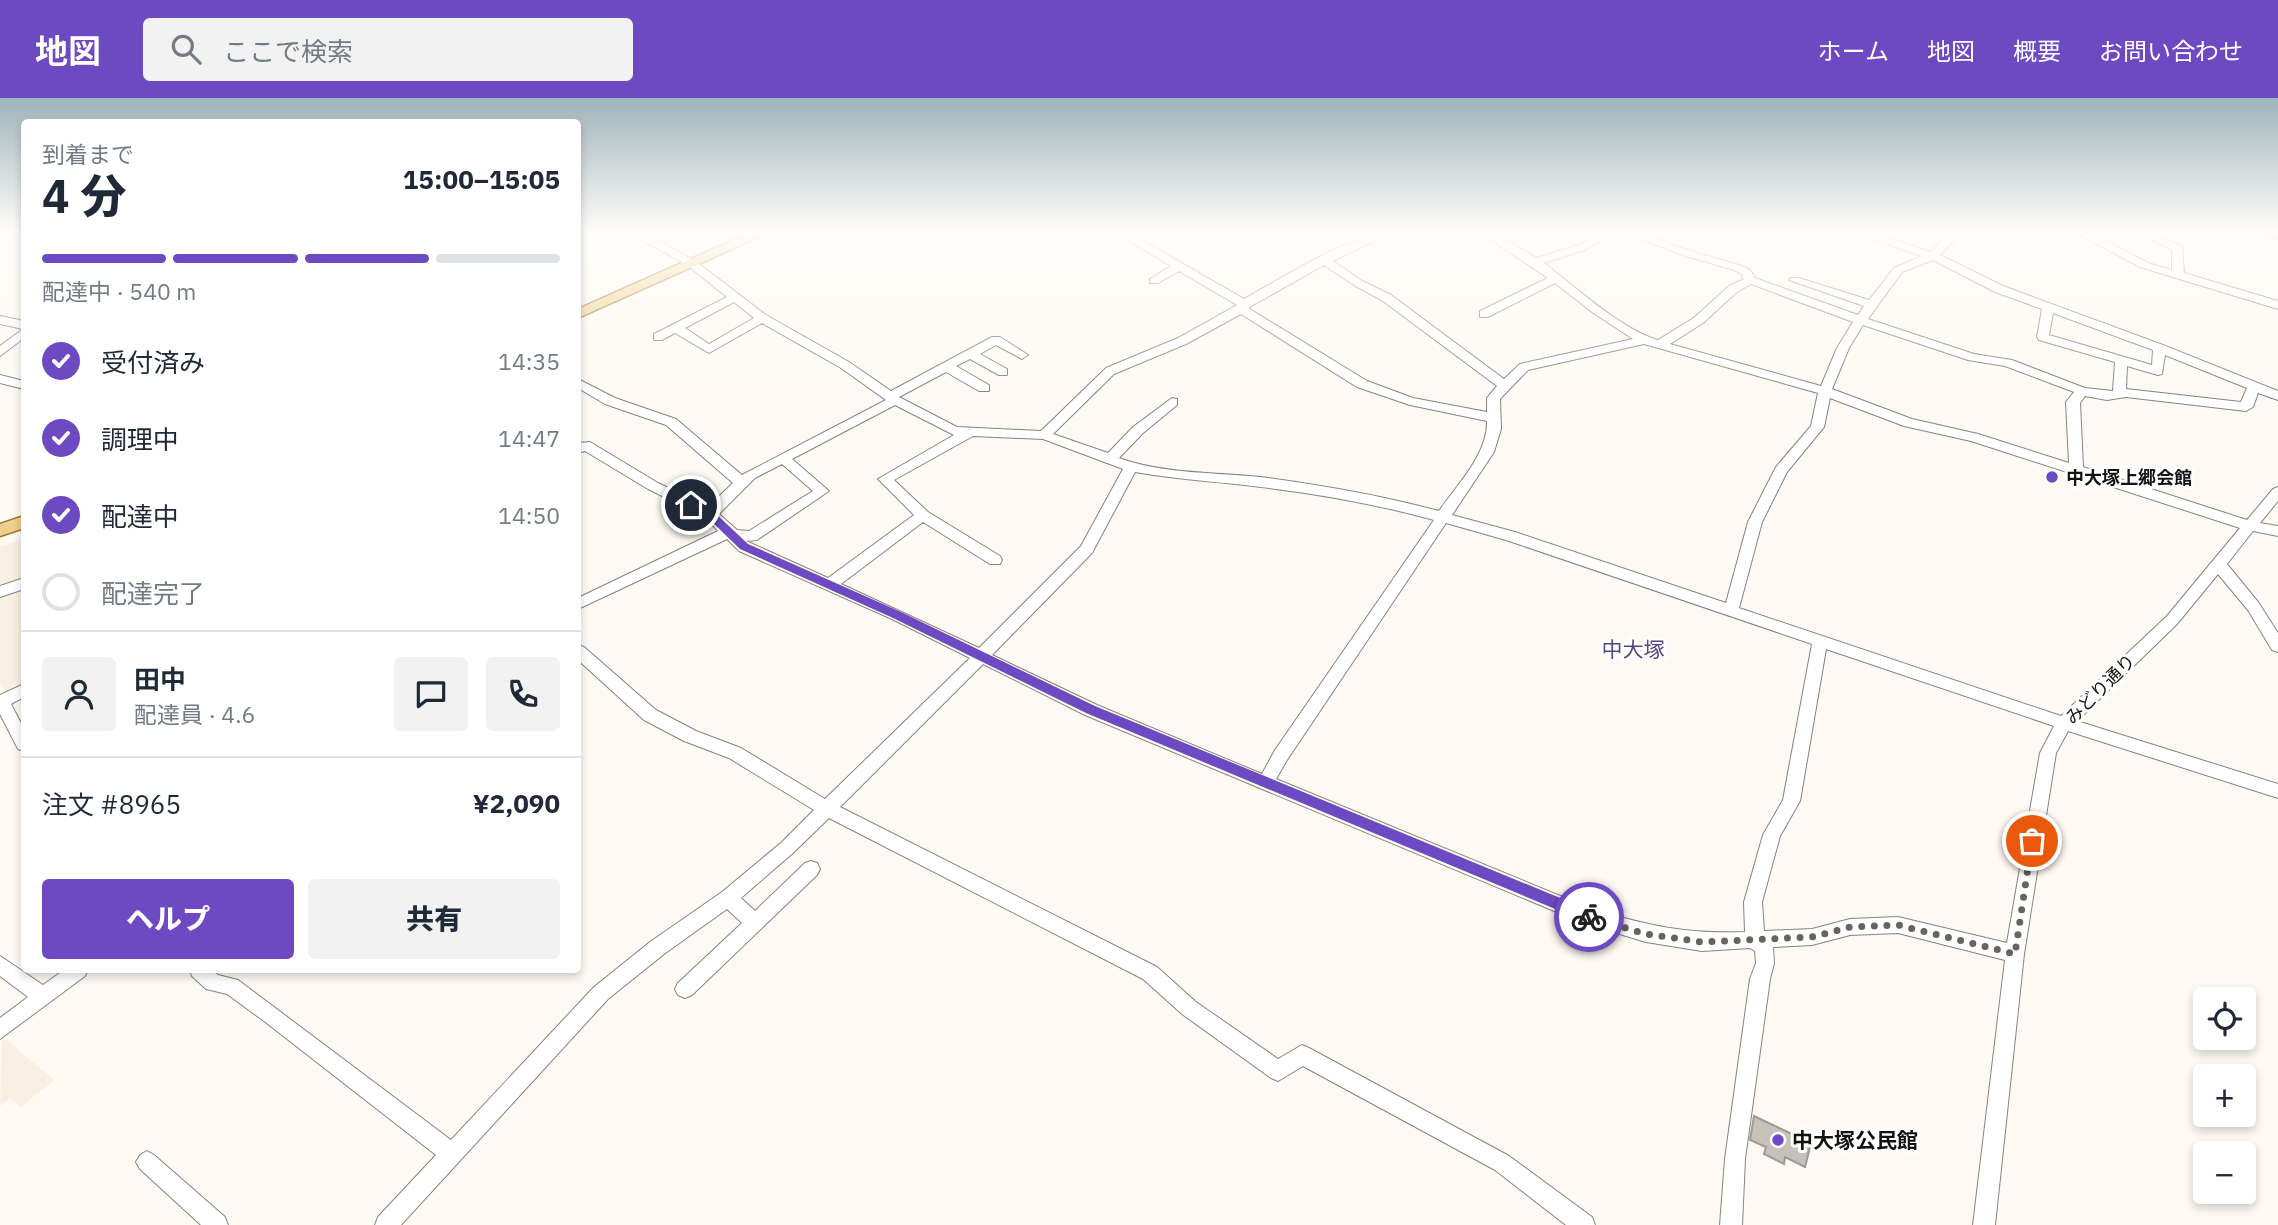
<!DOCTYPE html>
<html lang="ja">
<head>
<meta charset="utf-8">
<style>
  body { margin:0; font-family:"IBM Plex Sans","Noto Sans JP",sans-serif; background:#f2f2f3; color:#1f2937; height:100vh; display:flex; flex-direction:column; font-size:26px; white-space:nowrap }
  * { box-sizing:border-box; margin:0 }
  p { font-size:23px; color:#747a83 }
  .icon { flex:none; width:38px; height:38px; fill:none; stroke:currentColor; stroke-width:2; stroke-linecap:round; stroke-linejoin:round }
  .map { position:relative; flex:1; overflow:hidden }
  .panel { position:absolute; left:21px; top:21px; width:560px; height:854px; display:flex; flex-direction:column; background:#fff; border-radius:7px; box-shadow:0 4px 10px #0003 }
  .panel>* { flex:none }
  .tools { position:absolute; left:2193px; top:889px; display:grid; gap:14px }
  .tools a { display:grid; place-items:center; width:63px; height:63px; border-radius:7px; background:#fff; box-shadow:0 4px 10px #0003; font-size:35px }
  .pin { position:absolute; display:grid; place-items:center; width:60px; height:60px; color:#fff; margin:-30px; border:4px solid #fff; border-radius:50%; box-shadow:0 2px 7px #0007 }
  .courier { position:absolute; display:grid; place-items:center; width:70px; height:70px; margin:-35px; border:5px solid #6d49c2; border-radius:50%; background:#fff; color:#222; box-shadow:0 2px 9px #0007 }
  .overview em { font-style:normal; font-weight:800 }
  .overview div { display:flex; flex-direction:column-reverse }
  .overview { display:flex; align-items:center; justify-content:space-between; height:119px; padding:0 21px }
  h1 { font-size:46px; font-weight:800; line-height:52px }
  .bar { display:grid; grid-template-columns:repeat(4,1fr); gap:10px 7px; align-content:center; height:84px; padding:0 21px }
  .bar i { height:9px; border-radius:5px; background:#e0e1e3 }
  .bar .on { background:#6d49c2 }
  .bar p { grid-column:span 4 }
  .line { display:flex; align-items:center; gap:18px; padding:0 21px; border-top:2px solid #e0e1e3 }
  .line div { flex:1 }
  .round { display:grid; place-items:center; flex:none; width:74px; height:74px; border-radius:7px; background:#f2f2f3 }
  ol { padding:0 21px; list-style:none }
  li { display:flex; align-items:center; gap:21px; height:77px }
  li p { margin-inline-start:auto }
  li .icon { padding:7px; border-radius:50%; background:#6d49c2; color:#fff; stroke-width:4 }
  li:last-child { color:#747a83 }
  li i { width:38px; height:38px; border:4px solid #e0e1e3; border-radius:50% }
  .action { display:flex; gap:14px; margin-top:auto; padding:14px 21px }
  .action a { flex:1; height:80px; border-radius:7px; background:#6d49c2; color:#fff; font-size:28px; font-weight:800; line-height:80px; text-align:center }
  .action a+a { background:#f2f2f3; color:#1f2937 }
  header { display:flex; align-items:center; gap:42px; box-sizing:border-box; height:98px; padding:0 35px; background:#6d49c2; color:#fff }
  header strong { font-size:33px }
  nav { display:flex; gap:38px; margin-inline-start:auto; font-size:24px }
  .search { width:490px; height:63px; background:#f2f2f3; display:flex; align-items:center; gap:18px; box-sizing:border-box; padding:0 24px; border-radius:7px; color:#747a83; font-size:26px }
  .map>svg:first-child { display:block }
  .built { fill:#f8f0e2 }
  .building { fill:#c6c2bb; stroke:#9e9a94; stroke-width:2 }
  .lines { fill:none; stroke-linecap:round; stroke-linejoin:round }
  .minor-casing { stroke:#87837d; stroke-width:2 }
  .major-casing { stroke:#9b7831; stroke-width:3 }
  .highway-casing { stroke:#9b7831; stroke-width:2 }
  .minor { fill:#fff; fill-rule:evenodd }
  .major { fill:#eecf8e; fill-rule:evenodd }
  .highway { fill:#e3af42; fill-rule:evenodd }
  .route { fill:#6d49c2 }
  .done { stroke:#676460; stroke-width:7; stroke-dasharray:0 12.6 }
  .poi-dot { fill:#6d49c2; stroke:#fff; stroke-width:2.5 }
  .labels { text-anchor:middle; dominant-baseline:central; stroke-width:6; stroke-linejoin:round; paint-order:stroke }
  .poi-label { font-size:18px; font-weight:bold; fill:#151311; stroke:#fff; text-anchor:start }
  .street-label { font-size:18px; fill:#151311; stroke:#fff }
  .quarter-label { font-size:21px; fill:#554684; stroke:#fff }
  .near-poi-label { font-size:21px; font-weight:bold; fill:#151311; stroke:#fff; text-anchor:start }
</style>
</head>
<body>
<header>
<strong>地図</strong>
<div class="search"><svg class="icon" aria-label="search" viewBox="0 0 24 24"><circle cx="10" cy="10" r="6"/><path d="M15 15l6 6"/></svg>ここで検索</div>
<nav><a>ホーム</a><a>地図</a><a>概要</a><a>お問い合わせ</a></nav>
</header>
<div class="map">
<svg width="2278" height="1127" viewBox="0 0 2278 1127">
  <rect width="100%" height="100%" fill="#fefaf3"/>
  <path class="built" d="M24,440V587L5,596L0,583V449Z
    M2,938L54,982L21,1009L10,1000L0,1008Z"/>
  <path class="building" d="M1754,1018L1811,1045L1805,1069L1785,1059L1784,1066L1764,1056L1766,1049L1750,1042Z"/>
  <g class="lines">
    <g class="minor-casing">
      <path id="minor" d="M628,134H643L695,163L766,217L849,264L891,293L992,239H1000L1028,257L1022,261L996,247L980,256L1007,271V277H999L970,261L956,268L989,287V293H979L946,274L899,299L957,329L1041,333L1106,270L1178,240L1237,207L1179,173L1158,185H1150V181L1171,168L1114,134H1128L1244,201C1281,181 1353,134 1393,134L1333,163L1362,183L1391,197L1504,281L1520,266L1633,241L1592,214L1555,185L1488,219H1480V213L1548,180L1479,134H1493L1536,160L1579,147L1598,134H1612L1587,151L1544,165C1574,188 1622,232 1658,242L1695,219L1729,188L1744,181L1741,176L1734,172L1679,156L1625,134H1641L1687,152L1742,168L1750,172L1755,180L1858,217L1864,208L1789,182L1791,180H1799L1869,202L1894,170L1922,158L1853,134H1871L1931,154L1950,134H1962L1940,157L2003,188L2163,247L2278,293V302L2258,295L2253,309L2246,313L2126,299L2107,302L2085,298L2080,305L2083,369L2247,422L2273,391L2278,389V403L2260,425L2278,428V438L2253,433L2227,466L2258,504L2278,535V554L2272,552L2248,512L2218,476L2177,526L2077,623L2278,686V700L2068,633L2056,655L2024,856L1995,1127H1973L2005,862L1898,835L1850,837L1812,847L1773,849L1774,865L1770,881L1745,1061L1742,1127H1720L1725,1061L1750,881L1756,865L1755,853L1750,850L1702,853L1646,844L1583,825L1085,617L983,566L840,709L1157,869L1196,904L1278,961L1302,947L1309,950L1509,1058L1592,1119L1595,1127H1566L1495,1072L1303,968L1278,983L1271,980L1182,916L1143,881L829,720L794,754L741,800L755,813L805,765L811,763L817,765L820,771L817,777L692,897L685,900L678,897L675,891L678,885L742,825L727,811L664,856L608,901L401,1127H375L378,1119L436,1057L264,923L227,896L206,891L192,878L190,872H212L218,877L238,882L451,1042L594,889L650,844L722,794L782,744L814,712L729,660L684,643L644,622L578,562V547L584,549L656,612L696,633L741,650L825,701L970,560L892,521L739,453L727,441L578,511V500L718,433L705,419L648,391L585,353L578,355V345L590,344L658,385L708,409L733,385L666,327L605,306L578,290V281L615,300L676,321L742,377L886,302L841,270L762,225L709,255L675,235L662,242H654V236L727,199L687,167ZM1933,162L1995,194L2042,211L2037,239L2039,242L2115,264L2113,293L2085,290L2012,262L1974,256L1868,221L1902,174ZM1324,167L1354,187L1383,203L1497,288L1487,300V314L1413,300L1367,283L1248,210ZM1751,186L1853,224L1837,250L1821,288L1670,246L1703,225L1737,194ZM734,204L754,220L709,246L685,230ZM2053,215L2153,252L2152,267L2049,237ZM1241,216L1357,289L1410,307L1487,323C1488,356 1457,387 1439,413C1384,398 1327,388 1269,380C1220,374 1166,377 1119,360L1143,335L1177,307V301L1172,300L1133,329L1108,355L1053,336L1114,276L1186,246ZM1863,227L1968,262L2005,268L2074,294L2066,304L2069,365L1978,336L1912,321L1832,291L1849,250ZM1644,246L1818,295L1811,328L1776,369L1748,424L1726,505L1515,434L1452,417L1494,354L1501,331L1500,301L1528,272ZM2165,257L2247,290L2241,304L2126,291L2127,268L2158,277L2162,276ZM1830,300L1904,328L1971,343L2240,430L2167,518L2061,618L1739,510L1762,424L1787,374L1824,329ZM895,307L954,337L878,381L914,417L828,480L746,443L757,442L829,393L792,361ZM973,338L1043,341L1123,371L1081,448L979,550L841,486L923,424L990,466H1000L1002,462L1000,458L928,414L894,382ZM782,366L813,393L749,433L737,432L719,416L755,380ZM1135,374C1180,382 1224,384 1269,390C1325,397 1380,407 1434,422L1275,652L1262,676L1097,607L992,557L1092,455ZM1446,425L1506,442L1812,546L1783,702L1763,737L1744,804L1745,834C1686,836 1649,828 1592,811L1276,681L1287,662ZM1826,551L2054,628L2040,655L2007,845L1898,819L1850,821L1812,831L1764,833L1762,804L1780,738L1800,703Z
        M2074,134H2089L2148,165L2172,172V152L2146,139L2152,136L2182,148L2184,175L2278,203V211L2140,169Z
        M0,218L24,223V240L0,258V248L23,231L0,226Z
        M0,277L24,283V291L0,285Z
        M24,480V491L0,499V488Z
        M24,586V599L11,606L24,631V653L18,651L0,616V597Z
        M0,858L43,887L64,872H88L85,878L0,941V920L28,899L0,878Z
        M147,1053L154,1057L225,1119L228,1127H201L140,1071L136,1064L140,1057Z"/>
    </g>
    <g class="major-casing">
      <path id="major" d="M751,134H770L578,220V211Z
        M24,418V430L0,438V426Z"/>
    </g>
    <g class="highway-casing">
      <path id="highway" d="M2262,134H2278V141L2264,137Z"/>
    </g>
    <use href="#minor" class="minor"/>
    <use href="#major" class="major"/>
    <use href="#highway" class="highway"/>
  </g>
  <linearGradient id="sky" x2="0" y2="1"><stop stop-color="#9fb3ba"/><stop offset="0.46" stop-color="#fffdfa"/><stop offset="1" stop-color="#fffdfa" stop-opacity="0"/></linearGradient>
  <rect width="2278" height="292" fill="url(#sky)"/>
  <path class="route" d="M691,403L714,414L748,446L901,514L1095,608L1594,814L1596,819L1589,825L1584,823L1086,615L893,520L740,451L707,419L688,409L686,407Z"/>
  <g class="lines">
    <path class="done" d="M1589,819L1646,836L1702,844L1812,839L1850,829L1898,827L2015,856L2032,743"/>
  </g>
  <g class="poi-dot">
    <circle cx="2052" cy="379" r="7"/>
    <circle cx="1778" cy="1042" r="7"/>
  </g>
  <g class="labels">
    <g class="poi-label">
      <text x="2066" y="379">中大塚上郷会館</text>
    </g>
    <g class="street-label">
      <text transform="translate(2100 591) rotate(-45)">みどり通り</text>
    </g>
    <g class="quarter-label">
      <text x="1633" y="551">中大塚</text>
    </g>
    <g class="near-poi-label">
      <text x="1792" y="1042">中大塚公民館</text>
    </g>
  </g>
</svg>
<div class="tools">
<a><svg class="icon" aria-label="locate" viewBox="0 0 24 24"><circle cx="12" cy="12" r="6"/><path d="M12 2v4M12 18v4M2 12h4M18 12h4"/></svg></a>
<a>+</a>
<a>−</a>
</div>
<div class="pin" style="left:2032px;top:743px;background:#ea580c"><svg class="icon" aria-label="bag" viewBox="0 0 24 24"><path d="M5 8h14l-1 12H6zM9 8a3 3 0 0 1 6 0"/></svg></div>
<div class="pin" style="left:691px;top:407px;background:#1f2937"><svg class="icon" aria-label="home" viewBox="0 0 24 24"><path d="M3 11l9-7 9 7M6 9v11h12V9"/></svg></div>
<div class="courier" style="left:1589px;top:819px"><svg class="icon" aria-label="bike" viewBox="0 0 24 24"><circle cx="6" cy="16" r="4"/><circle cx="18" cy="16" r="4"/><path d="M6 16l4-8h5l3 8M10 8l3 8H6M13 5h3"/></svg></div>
<section class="panel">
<div class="overview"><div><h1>4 分</h1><p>到着まで</p></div><em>15:00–15:05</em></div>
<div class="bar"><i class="on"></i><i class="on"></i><i class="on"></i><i></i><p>配達中 · 540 m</p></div>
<ol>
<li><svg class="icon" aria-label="check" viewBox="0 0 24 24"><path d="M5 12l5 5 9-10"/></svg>受付済み<p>14:35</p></li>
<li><svg class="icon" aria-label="check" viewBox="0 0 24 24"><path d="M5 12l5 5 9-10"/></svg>調理中<p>14:47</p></li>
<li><svg class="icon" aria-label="check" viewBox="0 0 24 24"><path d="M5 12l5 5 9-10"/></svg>配達中<p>14:50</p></li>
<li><i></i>配達完了</li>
</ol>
<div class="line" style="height:126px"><a class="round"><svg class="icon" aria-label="person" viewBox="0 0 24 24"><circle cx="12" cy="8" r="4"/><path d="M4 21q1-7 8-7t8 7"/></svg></a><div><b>田中</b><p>配達員 · 4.6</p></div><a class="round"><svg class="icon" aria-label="chat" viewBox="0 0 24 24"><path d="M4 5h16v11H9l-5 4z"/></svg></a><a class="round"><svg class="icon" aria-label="phone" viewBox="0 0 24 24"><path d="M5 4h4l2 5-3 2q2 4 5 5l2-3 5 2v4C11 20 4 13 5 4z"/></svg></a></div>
<div class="line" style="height:91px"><div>注文 #8965</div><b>¥2,090</b></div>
<div class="action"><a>ヘルプ</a><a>共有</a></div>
</section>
</div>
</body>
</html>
